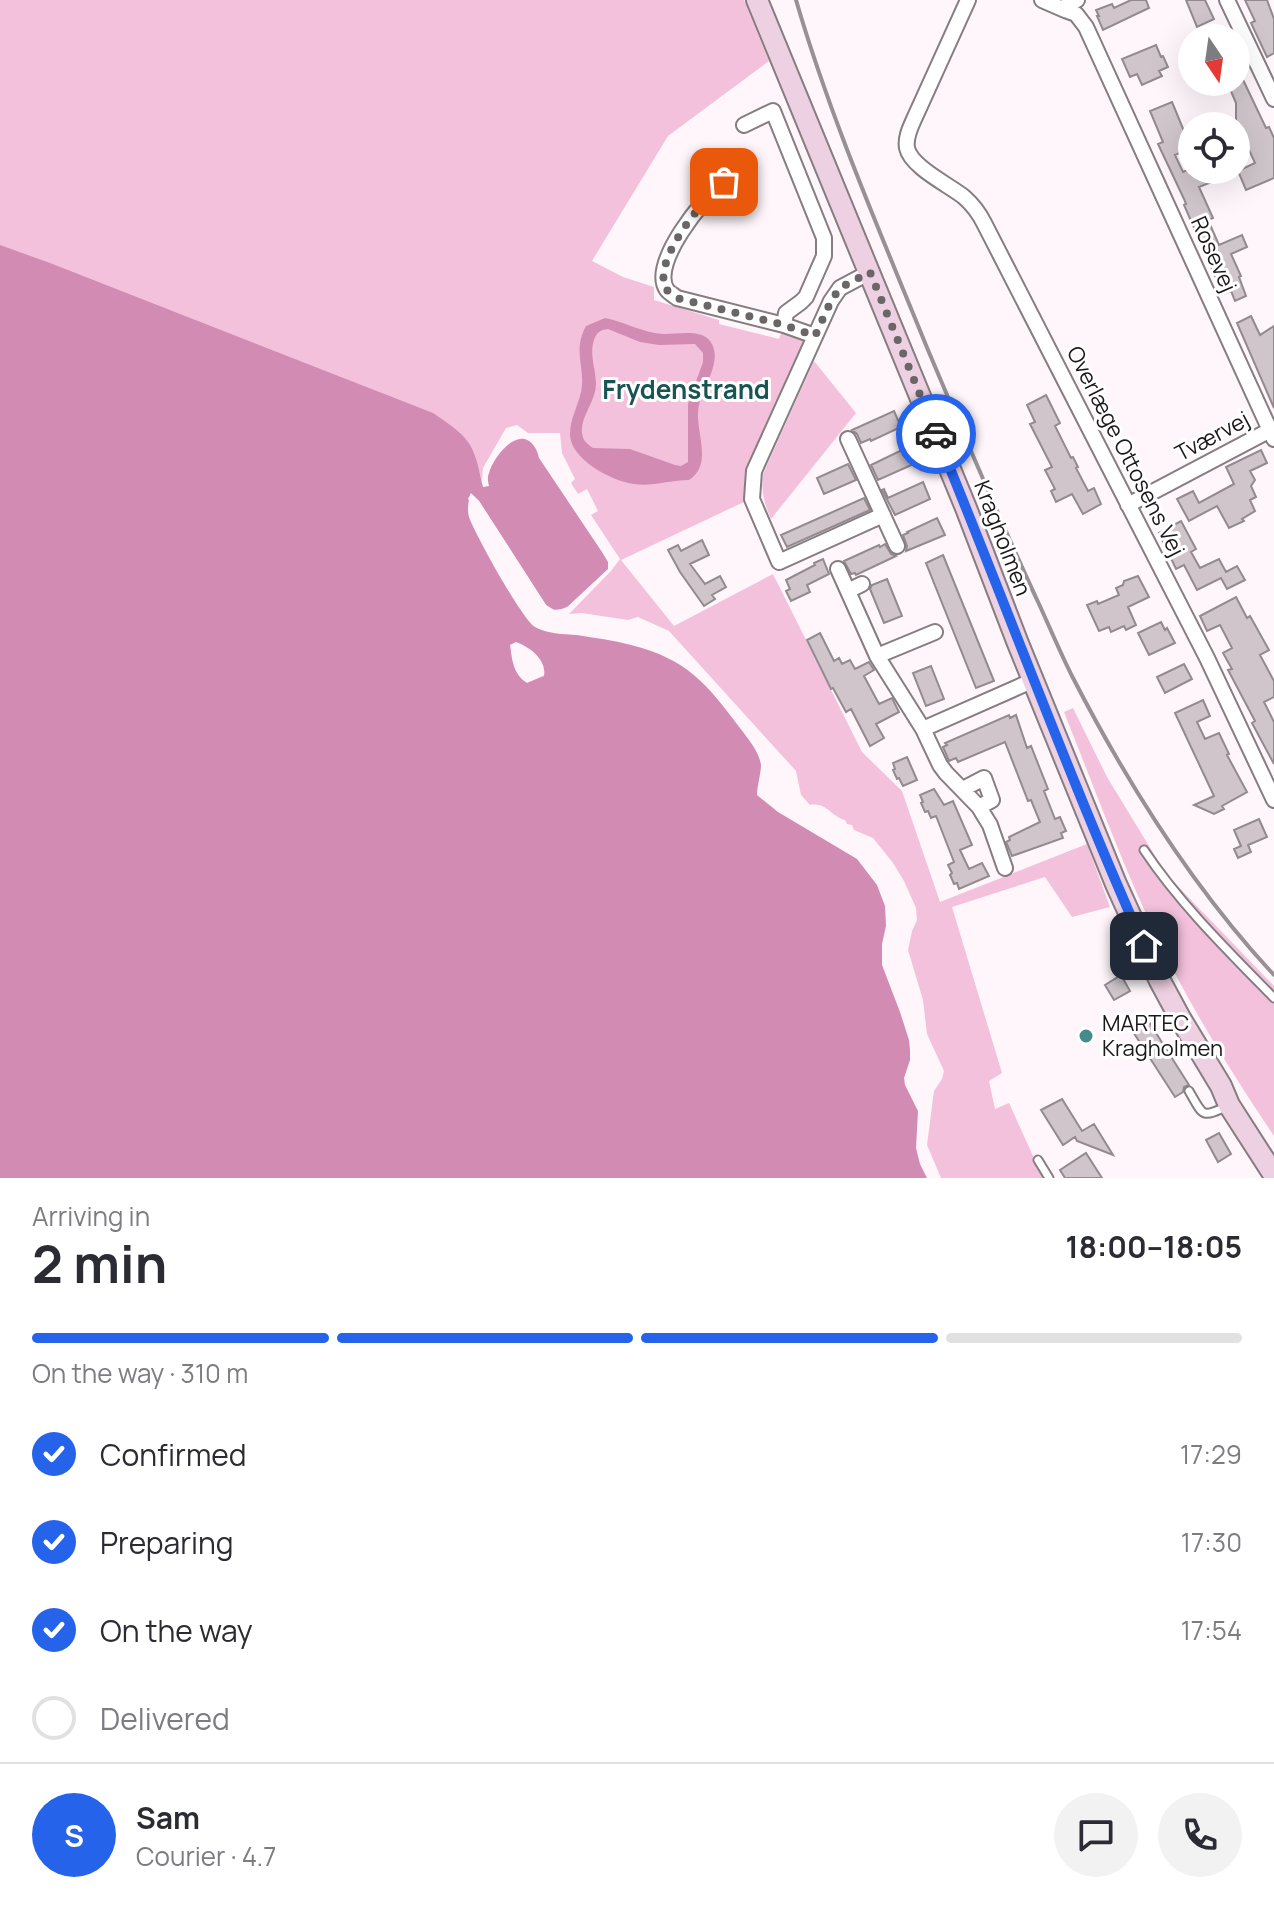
<!DOCTYPE html>
<html lang="en">
<head>
<meta charset="utf-8">
<style>
  body { margin:0; font-family:Manrope,sans-serif; background:#f2f2f3; color:#2b2b33; height:100vh; display:flex; flex-direction:column; font-size:30px; white-space:nowrap }
  * { box-sizing:border-box; margin:0 }
  p { font-size:26px; color:#7c7c81 }
  .icon { flex:none; width:44px; height:44px; fill:none; stroke:currentColor; stroke-width:2; stroke-linecap:round; stroke-linejoin:round }
  .map { position:relative; height:1178px; overflow:hidden }
  .details { display:flex; flex-direction:column; background:#fff; flex:1 }
  .details>* { flex:none }
  .needle { width:52px; rotate:167deg }
  .tools { position:absolute; left:1178px; top:24px; display:grid; gap:16px }
  .tools a { display:grid; place-items:center; width:72px; height:72px; border-radius:50%; background:#fff; box-shadow:0 8px 32px #0002; font-size:40px }
  .pin { position:absolute; display:grid; place-items:center; width:68px; height:68px; color:#fff; margin:-34px; border-radius:16px; box-shadow:0 4px 12px #0006 }
  .courier { position:absolute; display:grid; place-items:center; width:80px; height:80px; margin:-40px; border:6px solid #2563eb; border-radius:50%; background:#fff; color:#222; box-shadow:0 2px 10px #0007 }
  .summary em { font-style:normal; font-weight:700 }
  .summary div { display:flex; flex-direction:column-reverse }
  .summary { display:flex; align-items:center; justify-content:space-between; height:136px; padding:0 32px }
  h1 { font-size:52px; font-weight:700; line-height:60px }
  .bar { display:grid; grid-template-columns:repeat(4,1fr); gap:12px 8px; align-content:center; height:96px; padding:0 32px }
  .bar i { height:10px; border-radius:6px; background:#e1e1e2 }
  .bar .current { background:#2563eb }
  .bar p { grid-column:span 4 }
  .line { display:flex; align-items:center; gap:20px; padding:0 32px; border-top:2px solid #e1e1e2 }
  .line div { flex:1 }
  .round { display:grid; place-items:center; flex:none; width:84px; height:84px; border-radius:42px; background:#f2f2f3 }
  ol { padding:0 32px; list-style:none }
  li { display:flex; align-items:center; gap:24px; height:88px }
  li p { margin-inline-start:auto }
  li .icon { padding:8px; border-radius:50%; background:#2563eb; color:#fff; stroke-width:4 }
  li:last-child { color:#7c7c81 }
  li i { width:44px; height:44px; border:4px solid #e1e1e2; border-radius:50% }
  .map>svg:first-child { display:block }
  .green { fill:#f3c1dc }
  .water { fill:#d28cb3; fill-rule:evenodd }
  .pier { fill:#fef6fa }
  .building { fill:#cfc5ca; stroke:#938a8f; stroke-width:2 }
  .lines { fill:none; stroke-linecap:round; stroke-linejoin:round }
  .lane-casing { stroke:#867d81; stroke-width:11 }
  .street-casing { stroke:#867d81; stroke-width:18 }
  .secondary-casing { stroke:#867d81; stroke-width:24 }
  .lane { stroke:#fff; stroke-width:7 }
  .street { stroke:#fff; stroke-width:14 }
  .secondary { stroke:#edd0e1; stroke-width:20 }
  .rail { stroke:#979194; stroke-width:4 }
  .done { stroke:#6a6567; stroke-width:8; stroke-dasharray:0 14.4 }
  .route { stroke:#2563eb; stroke-width:10 }
  .poi-dot { fill:#448c8c; stroke:#fff; stroke-width:3 }
  .labels { text-anchor:middle; dominant-baseline:central; stroke-width:6; stroke-linejoin:round; paint-order:stroke }
  .street-label { font-size:22px; fill:#1a1718; stroke:#fff }
  .poi-label { font-size:22px; fill:#1a1718; stroke:#fff; text-anchor:start }
  .quarter-label { font-size:26px; font-weight:bold; fill:#185454; stroke:#fff }
</style>
</head>
<body>
<div class="map">
<svg width="1274" height="1178" viewBox="0 0 1274 1178">
  <rect width="100%" height="100%" fill="#fef6fa"/>
  <path class="green" d="M0,0H744L769,61L668,136L592,261L623,277L654,287V300L719,320V324L779,339L782,331L807,339L749,465L744,502L621,560L674,626L773,574L862,752L902,791L940,902L1087,844L1110,907L1072,917L1045,877L952,907L1002,1073L989,1081L995,1109L1009,1103L1043,1178H941L927,1145L934,1091L942,1079L944,1071L927,1034L923,1000L908,950L912,931L917,920L916,908L904,881L893,863L873,838L854,830L852,825L847,824L845,820C830,816 827,802 810,805L801,795L796,771L669,631L638,617L628,620L582,613L569,614L611,571L620,559L591,515L598,511L587,489L578,494L571,483L575,479L562,453L560,433H528L517,425L506,428L483,468L482,481L478,466L451,469L510,645C512,660 513,674 527,683L549,673L0,990Z
    M814,361L856,413L771,519C764,503 761,492 763,474Z
    M1073,708L1107,777L1166,874L1274,986V1136C1231,1072 1190,1007 1157,937C1122,864 1094,787 1064,712Z"/>
  <path class="water" d="M0,245L50,263L433,413C470,438 474,442 483,487L489,486C488,481 487,478 489,473C493,457 519,424 534,446C537,450 538,454 539,458L602,552L608,562V569L565,609L552,610L546,605L479,501L471,494C468,501 467,510 469,517C475,534 523,621 535,627C547,634 563,634 577,635C595,638 613,640 631,645C687,659 707,684 740,728C748,739 759,751 761,765C761,773 757,786 757,795L778,812L857,859L877,885L885,906L886,926L882,944V965L900,1012L909,1040L910,1050V1060L904,1078L905,1085L918,1111L916,1148L920,1164L927,1178H0ZM516,642C530,647 547,660 544,676L527,683C513,674 512,660 510,645Z
    M605,318C625,322 643,333 664,334C678,334 701,329 710,341C724,359 703,387 699,405C693,429 715,463 689,480C671,480 651,487 634,484C611,481 570,459 570,434C570,419 578,406 581,392C586,368 572,351 586,326ZM608,329L640,342L659,345L695,344L703,353V362L688,404V462L681,466L675,465L630,449L593,448C587,444 583,441 582,433C580,417 596,401 596,384C596,369 589,355 594,340C597,332 600,330 608,329Z"/>
  <path class="pier" d="M471,493L479,501L546,605L556,611L578,603L567,612L555,615L550,614L543,608L476,504L472,500V505L468,499Z"/>
  <path class="building" d="M1131,0H1146L1149,8L1103,30L1097,16H1099L1096,10L1112,4L1114,8Z
    M1186,0H1205L1214,19L1197,27Z
    M1245,0H1267L1274,19V53L1267,57L1251,23L1255,21Z
    M1156,45L1161,57L1163,56L1168,67L1159,71L1162,76L1142,85L1137,74L1130,77L1122,59Z
    M1236,65L1266,128L1269,127L1274,138V178L1246,190L1238,171L1255,163L1245,141L1236,145V103L1227,82H1236Z
    M1172,102L1191,148L1175,155L1183,172L1187,170H1215L1219,179L1199,187L1213,218L1208,220L1219,245L1242,235L1247,247L1231,254L1241,276L1239,277L1246,296L1235,301L1231,291L1223,294L1184,205L1186,204L1184,199L1158,144L1163,142L1150,111Z
    M1251,316L1260,335L1274,326V408L1237,323Z
    M1046,395L1060,423L1055,426L1071,458L1073,457L1078,467L1076,468L1088,491L1094,488L1101,504L1083,514L1072,494L1056,502L1051,491L1055,489L1045,470L1052,467L1030,424L1035,422L1027,405Z
    M894,411L901,427L871,441L870,439L861,443L857,434L852,430Z
    M908,447L916,463L878,480L871,465Z
    M1261,450L1267,463L1250,471L1255,480L1251,486L1256,497L1250,500L1255,511L1242,519L1244,521L1229,528L1217,506L1189,521L1177,499L1193,491L1199,503L1234,484L1226,467Z
    M848,464L856,480L824,494L817,478Z
    M923,482L930,499L895,515L882,490L884,489L888,498Z
    M864,498L870,510L787,547L781,535Z
    M937,518L945,535L906,551L907,546L903,535L908,533L907,532Z
    M1181,521L1196,549L1191,552L1200,568L1219,559L1226,572L1237,566L1245,580L1227,589L1221,578L1197,590L1184,565L1176,569L1159,533Z
    M702,540L709,555L690,564L705,584L720,576L726,587L712,595L715,599L704,606L680,572L668,550L678,545L681,551Z
    M885,544L891,554L896,556L856,575L855,573L851,574L844,561L879,545L880,547Z
    M943,555L994,681L976,688L926,563Z
    M823,559L829,574L807,585L810,592L791,601L786,591L790,589L786,580L815,565L814,563Z
    M1138,576L1149,597L1128,607L1136,625L1126,630L1124,626L1111,632L1109,627L1099,631L1087,605L1097,601L1098,604L1119,595L1116,588L1123,585L1124,581Z
    M887,579L902,616L884,623L870,589L872,585Z
    M1236,597L1247,618L1250,616L1269,650L1260,655L1274,681V697L1264,702L1274,722V764L1252,723L1255,721L1228,670L1232,669L1223,653L1232,648L1220,625L1207,631L1200,616Z
    M1161,622L1165,630L1167,628L1175,643L1149,655L1138,633Z
    M820,633L834,661L839,658L842,664L850,660L855,669L869,662L874,670L864,676L879,704L892,698L899,712L876,724L884,738L870,746L851,709L846,712L833,688L831,689L807,640Z
    M1184,664L1192,679L1165,693L1157,677Z
    M931,666L944,699L926,706L913,673Z
    M1203,700L1210,716L1197,722L1205,739L1219,733L1229,754L1227,755L1247,792L1222,806L1224,809L1214,814L1194,805L1214,796L1175,713Z
    M1009,715L1010,718L1016,715L1027,748L1031,746L1048,789L1044,791L1055,819L1060,817L1066,831L1061,833L1063,838L1012,856L1006,842L1010,840L1009,837L1040,822L1031,800L1028,801L1005,742L958,762L956,758L949,761L943,747L947,745L945,743Z
    M907,757L917,780L903,786L899,778L897,779L893,770L895,769L893,763Z
    M934,789L944,805L953,801L972,845L960,850L969,869L982,863L989,876L959,889L957,883L954,884L950,875L952,873L948,865L954,862L936,816L931,818L928,811L925,812L921,803L923,802L920,795Z
    M1259,819L1267,837L1248,845L1251,852L1238,858L1234,849L1241,846L1234,830Z
    M1121,975L1130,991L1114,1000L1105,985Z
    M1144,1014L1189,1085L1184,1087L1183,1092L1175,1097L1128,1024Z
    M1062,1099L1082,1131L1094,1124L1113,1155L1077,1141L1075,1137L1063,1145L1041,1110Z
    M1219,1133L1231,1154L1218,1162L1206,1140Z
    M1086,1153L1102,1178H1065L1060,1170Z"/>
  <g class="lines">
    <g class="lane-casing">
      <path id="lane" d="M1144,850C1180,904 1228,951 1274,998
        M1189,1091C1204,1117 1201,1118 1228,1106
        M1038,1160L1049,1178"/>
    </g>
    <g class="street-casing">
      <path id="street" d="M968,0L915,117C911,126 905,137 907,148C911,167 949,185 964,197C973,205 979,213 984,223L1207,658L1274,800
        M1042,0L1065,10L1067,5L1077,0
        M1227,0L1274,99
        M1065,10L1076,14L1086,27L1274,439
        M744,125L773,111L824,238V256L806,297L801,302L786,313L784,325
        M724,182C704,197 649,264 667,290C667,291 676,297 677,298L784,325L815,336
        M870,272L840,288L831,301L754,471L752,499L779,562L883,515
        M848,439L897,546
        M1128,505L1274,428
        M838,569L877,656L923,729L940,765L946,773L979,807L990,825L1005,868
        M848,591L862,584
        M877,656L935,632
        M923,729L1034,680
        M963,789L984,778L992,800L979,807"/>
    </g>
    <g class="secondary-casing">
      <path id="secondary" d="M757,0L966,508L1017,641L1116,884L1160,981L1180,1018L1221,1086L1229,1105L1274,1175"/>
    </g>
    <use href="#lane" class="lane"/>
    <use href="#street" class="street"/>
    <use href="#secondary" class="secondary"/>
    <path class="rail" d="M796,0C831,120 881,234 928,350C964,435 1000,521 1039,604C1050,628 1060,652 1072,676C1127,783 1192,887 1274,975"/>
  </g>
  <g class="lines">
    <path class="done" d="M724,182C704,198 649,264 667,290C667,291 676,297 677,298L784,325L815,336L831,301L840,288L870,272L936,434"/>
    <path class="route" d="M936,434C1006,604 1069,778 1144,946"/>
  </g>
  <circle class="poi-dot" cx="1086" cy="1036" r="8"/>
  <g class="labels">
    <g class="street-label">
      <text transform="translate(1214 254) rotate(66)">Rosevej</text>
      <text transform="translate(1212 436) rotate(-28)">Tværvej</text>
      <text transform="translate(1126 451) rotate(63)">Overlæge Ottosens Vej</text>
      <text transform="translate(1003 538) rotate(69)">Kragholmen</text>
    </g>
    <g class="poi-label">
      <text x="1102" y="1023">MARTEC<tspan x="1102" dy="25">Kragholmen</tspan></text>
    </g>
    <g class="quarter-label">
      <text x="686" y="389">Frydenstrand</text>
    </g>
  </g>
</svg>
<div class="tools">
<a><svg class="needle" viewBox="-14 -14 28 28"><path d="M0-13l5 13h-10z" fill="#e53935"/><path d="M0 13l5-13h-10z" fill="#7c7c81"/></svg></a>
<a><svg class="icon" aria-label="locate" viewBox="0 0 24 24"><circle cx="12" cy="12" r="6"/><path d="M12 2v4M12 18v4M2 12h4M18 12h4"/></svg></a>
</div>
<div class="pin" style="left:724px;top:182px;background:#ea580c"><svg class="icon" aria-label="bag" viewBox="0 0 24 24"><path d="M5 8h14l-1 12H6zM9 8a3 3 0 0 1 6 0"/></svg></div>
<div class="pin" style="left:1144px;top:946px;background:#1f2937"><svg class="icon" aria-label="home" viewBox="0 0 24 24"><path d="M3 11l9-7 9 7M6 9v11h12V9"/></svg></div>
<div class="courier" style="left:936px;top:434px"><svg class="icon" aria-label="car" viewBox="0 0 24 24"><path d="M5 17H2v-5l4-1 3-4h7l3 4 3 1v5h-3M9 17h6M6 11h13"/><circle cx="7" cy="17" r="2"/><circle cx="17" cy="17" r="2"/></svg></div>
</div>
<section class="details">
<div class="summary"><div><h1>2 min</h1><p>Arriving in</p></div><em>18:00–18:05</em></div>
<div class="bar"><i class="current"></i><i class="current"></i><i class="current"></i><i></i><p>On the way · 310 m</p></div>
<ol>
<li><svg class="icon" aria-label="check" viewBox="0 0 24 24"><path d="M5 12l5 5 9-10"/></svg>Confirmed<p>17:29</p></li>
<li><svg class="icon" aria-label="check" viewBox="0 0 24 24"><path d="M5 12l5 5 9-10"/></svg>Preparing<p>17:30</p></li>
<li><svg class="icon" aria-label="check" viewBox="0 0 24 24"><path d="M5 12l5 5 9-10"/></svg>On the way<p>17:54</p></li>
<li><i></i>Delivered</li>
</ol>
<div class="line" style="height:144px"><b class="round" style="background:#2563eb;color:#fff">S</b><div><b>Sam</b><p>Courier · 4.7</p></div><a class="round"><svg class="icon" aria-label="chat" viewBox="0 0 24 24"><path d="M4 5h16v11H9l-5 4z"/></svg></a><a class="round"><svg class="icon" aria-label="phone" viewBox="0 0 24 24"><path d="M5 4h4l2 5-3 2q2 4 5 5l2-3 5 2v4C11 20 4 13 5 4z"/></svg></a></div>
</section>
</body>
</html>
